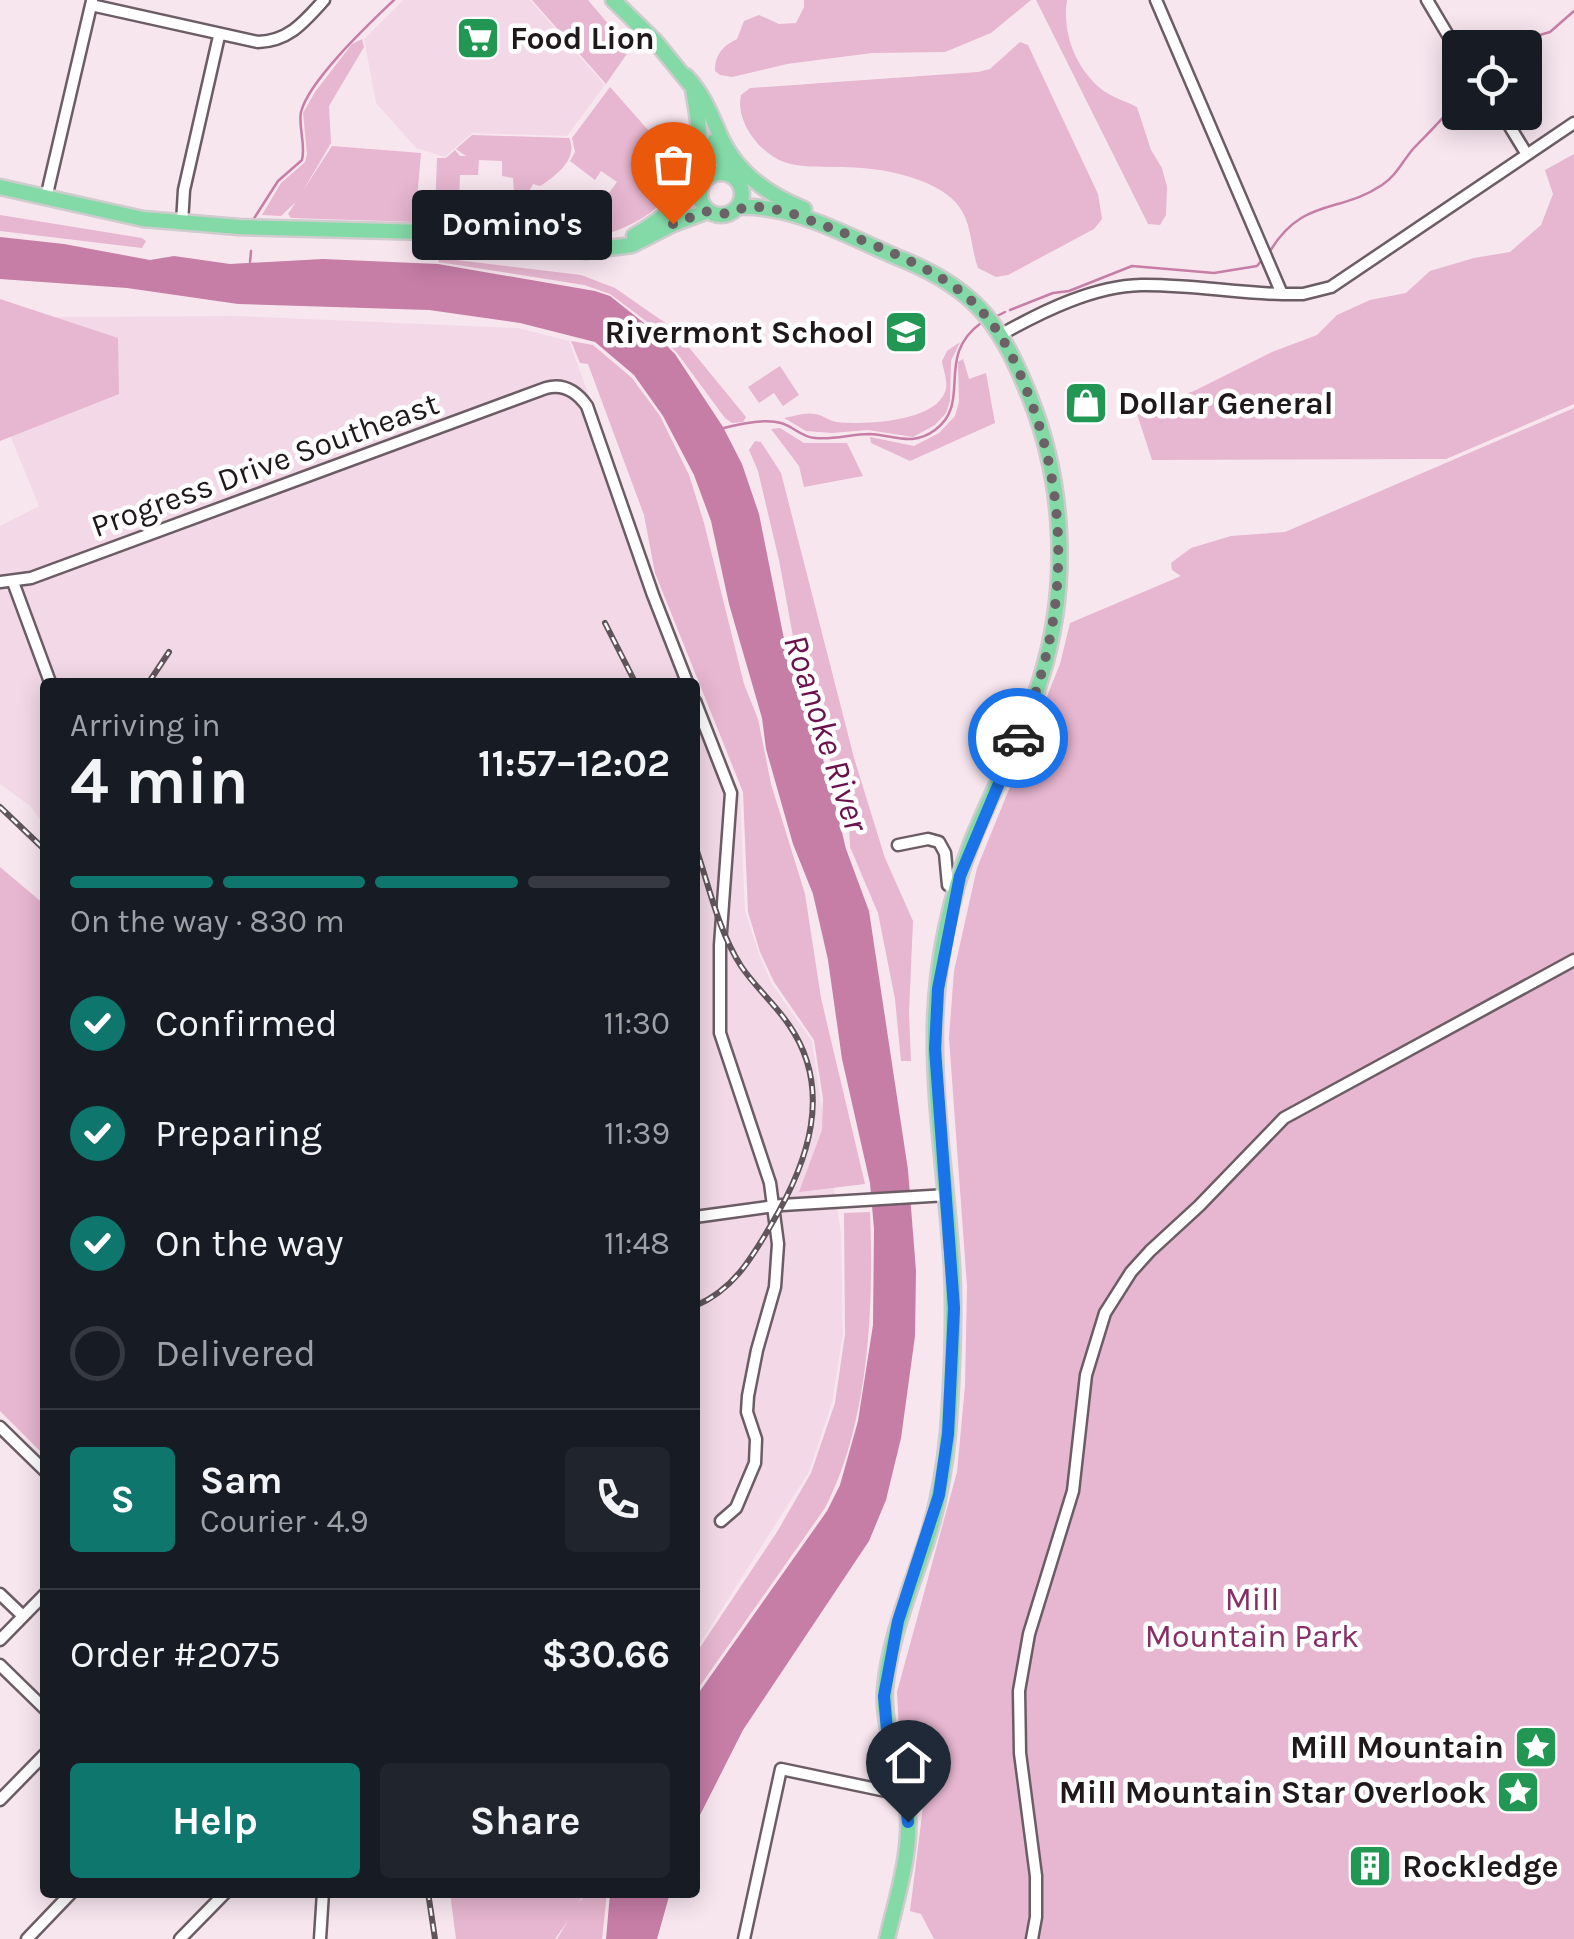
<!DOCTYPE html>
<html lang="en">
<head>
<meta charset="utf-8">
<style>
  body { margin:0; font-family:Karla,sans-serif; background:#20242c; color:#f1f3f6; height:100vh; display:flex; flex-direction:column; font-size:38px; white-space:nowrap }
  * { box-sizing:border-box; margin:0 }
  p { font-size:32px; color:#9ea1a6 }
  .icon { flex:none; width:55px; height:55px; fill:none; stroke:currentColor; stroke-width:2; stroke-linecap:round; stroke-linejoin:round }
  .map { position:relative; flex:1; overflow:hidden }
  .details { position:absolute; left:40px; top:678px; width:660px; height:1220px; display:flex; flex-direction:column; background:#171b24; border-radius:10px; box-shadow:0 5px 25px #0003 }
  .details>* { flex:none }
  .controls { position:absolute; left:1442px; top:30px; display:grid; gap:20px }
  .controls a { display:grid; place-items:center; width:100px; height:100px; border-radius:10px; background:#171b24; box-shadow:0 5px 25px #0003; font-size:50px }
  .pin { position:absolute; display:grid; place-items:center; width:85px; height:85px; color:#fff; margin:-102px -42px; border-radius:50% 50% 50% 0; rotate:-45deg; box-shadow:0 0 10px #0007 }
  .pin .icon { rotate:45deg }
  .courier { position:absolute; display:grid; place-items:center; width:100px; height:100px; margin:-50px; border:8px solid #1a73e8; border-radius:50%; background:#fff; color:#222; box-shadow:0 2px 12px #0007 }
  .bubble { position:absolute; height:70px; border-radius:10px; background:#171b24; box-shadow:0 5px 25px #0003; font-size:32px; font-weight:700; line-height:70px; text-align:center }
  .head em { font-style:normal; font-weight:700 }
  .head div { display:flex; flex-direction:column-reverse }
  .head { display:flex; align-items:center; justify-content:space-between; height:170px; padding:0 30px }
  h1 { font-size:65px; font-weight:700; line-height:75px }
  .bar { display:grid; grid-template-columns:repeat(4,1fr); gap:15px 10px; align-content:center; height:120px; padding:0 30px }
  .bar i { height:12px; border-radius:8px; background:#363941 }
  .bar .active { background:#0f766e }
  .bar p { grid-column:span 4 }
  .line { display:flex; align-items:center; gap:25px; padding:0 30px; border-top:2px solid #363941 }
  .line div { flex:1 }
  .round { display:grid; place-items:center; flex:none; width:105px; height:105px; border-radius:10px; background:#20242c }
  ol { padding:0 30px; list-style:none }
  li { display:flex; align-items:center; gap:30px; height:110px }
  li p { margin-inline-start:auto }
  li .icon { padding:10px; border-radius:50%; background:#0f766e; color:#fff; stroke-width:4 }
  li:last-child { color:#9ea1a6 }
  li i { width:55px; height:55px; border:5px solid #363941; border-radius:50% }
  .primary-button { display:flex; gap:20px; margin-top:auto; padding:20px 30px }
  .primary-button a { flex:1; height:115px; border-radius:10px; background:#0f766e; color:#fff; font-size:40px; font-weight:700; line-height:115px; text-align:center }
  .primary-button a+a { background:#20242c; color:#f1f3f6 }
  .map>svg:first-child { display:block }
  .built { fill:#f3d9e7 }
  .green { fill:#e7b6d0 }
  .water { fill:#c67da6 }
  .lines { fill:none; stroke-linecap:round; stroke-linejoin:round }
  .stream { stroke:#c67da6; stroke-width:2.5 }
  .minor-casing { stroke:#6c5d65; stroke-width:15 }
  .major-casing { stroke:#cecccd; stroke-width:19 }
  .minor { stroke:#fff; stroke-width:10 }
  .major { stroke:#83daa7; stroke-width:14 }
  .rail-casing { stroke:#5f555a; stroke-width:6 }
  .rail { stroke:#fff; stroke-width:2.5; stroke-dasharray:8; stroke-linecap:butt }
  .done { stroke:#6b6166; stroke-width:10; stroke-dasharray:0 18 }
  .route { stroke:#1a73e8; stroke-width:12 }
  .labels { text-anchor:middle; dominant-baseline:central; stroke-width:9; stroke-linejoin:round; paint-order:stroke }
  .poi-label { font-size:32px; font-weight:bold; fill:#1f191c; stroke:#fff; text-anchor:start }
  .street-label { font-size:32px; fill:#1f191c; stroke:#fff }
  .park-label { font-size:32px; fill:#862e65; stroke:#fff }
  .water-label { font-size:35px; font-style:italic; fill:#6a124d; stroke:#fff }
</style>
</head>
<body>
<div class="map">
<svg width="1574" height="1939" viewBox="0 0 1574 1939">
  <rect width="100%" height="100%" fill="#f8e6ef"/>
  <path class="built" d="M403,0H530L605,85L567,136L472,133L445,157L416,148L376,103L364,39Z
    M239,316L518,328L569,341L694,682H45V826L30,806L0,784V526L39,506L0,411L51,317Z
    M695,685L740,794L745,911L759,954L772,984L812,1041L841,1234L843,1334L832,1403L809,1472L695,1651Z"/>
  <path class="green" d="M532,0H588L615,32L633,45L606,84Z
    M804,0H1031L991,33L945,52L872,53L787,64L732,77L720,75L715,71C715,54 723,46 737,39L744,21L759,15L779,24L796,23L804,7Z
    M1036,0H1067C1062,32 1075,67 1100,88C1111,97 1125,101 1137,107L1151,150L1162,168L1167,187L1166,215L1160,225L1148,224Z
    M362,39L364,47L329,106L331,143L297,201L281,216L262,215L281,183L305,162L307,154L303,113L315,92L352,44Z
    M1020,42L1028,45L1098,194L1102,219L1094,229L1008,275L996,277L978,268C971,249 972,225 960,208C942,181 892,170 861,168C836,165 808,170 784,162C759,153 735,120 741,95L750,88L978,72L990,69Z
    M610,87L656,139L667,131L682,147L679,151L685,163C679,199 638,226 605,234L588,221L617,182L601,171L595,180L570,161L575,152L572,138Z
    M472,135L569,138C579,158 556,176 540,186L533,184L525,199L569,230L566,233L506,226V222L515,208L513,178L502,176V161L479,160L478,175H460L458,224L440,223L435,212L437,158H446L455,150L460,156H466L456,149Z
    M332,146L421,153L415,222L291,218L288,214Z
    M1574,154V404L1446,459L1152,460L1137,414L1196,390L1272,352L1317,335L1337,315L1370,300L1406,293L1430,271L1474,258L1510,252L1541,225L1553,194L1545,170Z
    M0,215L142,238L146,241L142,248L0,231Z
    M440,258L581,275L615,288L674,329L746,417L743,422L732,423L725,418L677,353L646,321L610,294L584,285L438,262Z
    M0,299L118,338L119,394L0,441Z
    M571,341L593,345L632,378L660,416L689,475L704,523L744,684L758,719L771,784L805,894L821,998L865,1184L799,1192L822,1130L823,1099L814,1040L774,982L760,952L748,912L743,792L655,573L644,515L588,364L580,363Z
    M960,342L951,361L950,401L946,413L935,425L913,437L868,430L832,433L806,431L784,418C794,416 805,412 815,414C823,415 829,421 837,422C864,425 934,422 945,392C949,382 943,370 942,361L947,351Z
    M963,359L969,379L986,373L995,423L910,461L871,443L870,437L914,446L939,433L955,416L959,402L958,362Z
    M780,366L799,395L783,406L774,393L759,403L748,387Z
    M1574,408V1939H934L921,1914L910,1911L923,1807L899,1730L897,1692L957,1472L965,1386L967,1286L949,1038L954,971L977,868L1060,664L1070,623L1181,576L1172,570L1171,563L1191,548L1231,536L1285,532Z
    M780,428L804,443H847L863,476L804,487L799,466L771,429Z
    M755,441L761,442L781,473L854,758L885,858L913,921L909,1013L911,1061H901L895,999L878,913L850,847L849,824L812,699L801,680L779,560L758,471L749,450Z
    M0,867L45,905V1456L0,1411Z
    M870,1212C874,1306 869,1423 825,1508L695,1693V1655L777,1532L811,1473L835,1403L845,1334L844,1213Z
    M450,1893V1892L583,1893L577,1908L555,1939H456Z
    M585,1893H607L602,1939H557Z"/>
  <path class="water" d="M0,237L64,244L150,260L174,256L230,264L323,259L438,264L595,291L610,296L644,323L675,354L723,427L742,464L759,514L784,639L828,775L846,849L869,911L908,1170L916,1271L915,1336L901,1438L886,1500L869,1541L743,1730L695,1825V1698L827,1511L840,1485L858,1421L873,1325L874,1229L870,1183L842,1059L828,960L813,894L793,844L766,749L762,718L729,604L711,521L694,475L663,416L634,375L595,342L520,323L429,310L238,304L127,288L0,279Z
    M610,1893H670L657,1939H606Z"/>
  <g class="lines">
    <path class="stream" d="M1517,48L1526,39L1550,32L1574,11
      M253,220L278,181L302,160C306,144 298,127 301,112C309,80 370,23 394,0
      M1270,251C1303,197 1339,214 1382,185C1396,176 1402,162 1413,149C1429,132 1447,116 1460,96
      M250,262L251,251
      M1010,310L1053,293L1069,291L1132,266L1214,273L1257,266L1261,261
      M997,316L1005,312
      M720,429C735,425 765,418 781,423C793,426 801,437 815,438C834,440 851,434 869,434C895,435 912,447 935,430C973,402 934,357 981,323"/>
    <g class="minor-casing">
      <path id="minor" d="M1156,0L1282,294
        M1427,0L1449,37L1460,49
        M91,5L258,42C289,41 304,22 324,0
        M1501,112L1526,153
        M46,198L92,1
        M182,223L184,190L219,36
        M1002,334C1043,311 1094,286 1141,285C1188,284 1235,293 1282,294H1303L1331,287L1574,123
        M0,582L31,578L546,388C564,383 577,392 587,406L653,595L687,682
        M13,582L50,682
        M695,701L731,793L720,945V1033L770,1183L778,1244L775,1287L757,1350L748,1396L747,1412L756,1439L755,1463L736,1508L721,1521
        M898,845L928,839L939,842L945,853L948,885L956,889
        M695,1217L782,1205L947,1195
        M0,1427L45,1471
        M0,1594L23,1616
        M0,1640L45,1594
        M0,1665L45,1709
        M0,1800L45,1754
        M27,1939L72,1892
        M180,1939L226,1892
        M320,1939L323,1892
        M744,1939L781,1769L905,1795
        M1032,1939L1036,1917V1876L1020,1753L1019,1691L1029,1634L1073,1491L1086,1375L1105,1313L1131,1272L1150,1251L1199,1206L1284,1118L1574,960"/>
    </g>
    <g class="major-casing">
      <path id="major" d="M613,0L655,41L690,84
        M686,76C704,95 711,115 721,138C738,174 768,195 804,209
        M714,141L724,163L736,177
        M700 194a21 21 0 1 1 42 0a21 21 0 1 1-42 0Z
        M0,187L143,219L239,227L427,232L586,251L632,245L673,224L708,211
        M738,207C796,204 852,239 904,260C979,291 1002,327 1031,400C1065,487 1069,588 1041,678C1024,735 994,786 972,841C950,898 937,961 935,1022C933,1103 947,1186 952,1267C955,1322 952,1378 948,1433C944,1475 936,1517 921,1557C906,1601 889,1643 885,1689C882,1730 901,1765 907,1804C913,1849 897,1896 887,1939
        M634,236C704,194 707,165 693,90"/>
    </g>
    <use href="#minor" class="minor"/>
    <use href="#major" class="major"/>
    <g class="rail-casing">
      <path id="rail" d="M605,623L635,682
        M149,682L169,652
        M0,807L45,850
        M695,845C709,886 718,930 741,966C755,987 775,1004 789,1025C834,1090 808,1163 771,1225C751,1259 733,1290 695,1306
        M428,1892L435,1939"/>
    </g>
    <use href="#rail" class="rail"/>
  </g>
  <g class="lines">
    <path class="done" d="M673,224L708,211L727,214C748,203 765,207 788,212C838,231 920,259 960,291C995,319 1011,350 1027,391C1072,504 1068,626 1018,738"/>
    <path class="route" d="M908,1822L905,1795L887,1730L884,1696L898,1621L939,1495L948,1434L954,1308L935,1049L938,989L960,876L1018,738"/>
  </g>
  <defs>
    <g id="supermarket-square" transform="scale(2.25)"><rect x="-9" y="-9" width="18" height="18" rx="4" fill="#229753" stroke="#fff"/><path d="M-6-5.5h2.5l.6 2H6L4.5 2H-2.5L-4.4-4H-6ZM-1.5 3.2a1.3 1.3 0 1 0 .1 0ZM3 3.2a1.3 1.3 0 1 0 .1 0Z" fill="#fff"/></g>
    <g id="school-square" transform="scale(2.25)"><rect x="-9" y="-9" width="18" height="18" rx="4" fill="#229753" stroke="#fff"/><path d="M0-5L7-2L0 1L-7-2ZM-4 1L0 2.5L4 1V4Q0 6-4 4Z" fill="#fff"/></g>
    <g id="shop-square" transform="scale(2.25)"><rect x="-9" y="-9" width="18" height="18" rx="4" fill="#229753" stroke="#fff"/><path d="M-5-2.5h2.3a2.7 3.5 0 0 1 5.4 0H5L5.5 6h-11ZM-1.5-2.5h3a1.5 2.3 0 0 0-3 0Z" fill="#fff"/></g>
    <g id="sight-square" transform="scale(2.25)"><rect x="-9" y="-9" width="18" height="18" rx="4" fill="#229753" stroke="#fff"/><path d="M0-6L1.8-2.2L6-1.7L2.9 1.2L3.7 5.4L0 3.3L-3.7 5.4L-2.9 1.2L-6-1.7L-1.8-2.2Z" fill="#fff"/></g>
    <g id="building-square" transform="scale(2.25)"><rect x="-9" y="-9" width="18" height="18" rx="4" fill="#229753" stroke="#fff"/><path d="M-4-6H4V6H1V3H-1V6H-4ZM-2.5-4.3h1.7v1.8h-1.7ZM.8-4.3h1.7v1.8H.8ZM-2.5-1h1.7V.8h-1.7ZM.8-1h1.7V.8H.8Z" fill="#fff"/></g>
  </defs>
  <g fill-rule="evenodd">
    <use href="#supermarket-square" x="478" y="38"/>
    <use href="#school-square" x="906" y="332"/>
    <use href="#shop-square" x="1086" y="403"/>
    <use href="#sight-square" x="1536" y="1747"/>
    <use href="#sight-square" x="1518" y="1792"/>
    <use href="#building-square" x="1370" y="1866"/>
  </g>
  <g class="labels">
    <g class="poi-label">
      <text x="510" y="38">Food Lion</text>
      <text x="874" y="332" text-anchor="end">Rivermont School</text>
      <text x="1118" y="403">Dollar General</text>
      <text x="1504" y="1747" text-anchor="end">Mill Mountain</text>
      <text x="1486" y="1792" text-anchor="end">Mill Mountain Star Overlook</text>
      <text x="1402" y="1866">Rockledge</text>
    </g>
    <g class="street-label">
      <text transform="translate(265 465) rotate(-20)">Progress Drive Southeast</text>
    </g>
    <g class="park-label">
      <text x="1252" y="1599">Mill<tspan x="1252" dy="37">Mountain Park</tspan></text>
    </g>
    <g class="water-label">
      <text transform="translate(826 733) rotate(72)">Roanoke River</text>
    </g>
  </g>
</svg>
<div class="controls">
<a><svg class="icon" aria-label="locate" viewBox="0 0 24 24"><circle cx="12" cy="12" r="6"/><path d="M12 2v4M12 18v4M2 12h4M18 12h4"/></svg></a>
</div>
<div class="pin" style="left:673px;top:224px;background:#ea580c"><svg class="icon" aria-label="bag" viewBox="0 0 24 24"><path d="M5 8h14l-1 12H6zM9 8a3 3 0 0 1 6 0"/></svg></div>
<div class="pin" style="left:908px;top:1822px;background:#1f2937"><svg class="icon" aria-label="home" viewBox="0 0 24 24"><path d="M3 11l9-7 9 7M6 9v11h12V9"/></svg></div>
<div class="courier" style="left:1018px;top:738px"><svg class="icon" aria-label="car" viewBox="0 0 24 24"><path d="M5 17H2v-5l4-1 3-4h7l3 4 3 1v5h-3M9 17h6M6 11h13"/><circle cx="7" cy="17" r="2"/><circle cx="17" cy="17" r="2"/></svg></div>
<div class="bubble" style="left:412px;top:190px;width:200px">Domino's</div>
<section class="details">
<div class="head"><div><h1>4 min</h1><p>Arriving in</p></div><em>11:57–12:02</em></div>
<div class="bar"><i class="active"></i><i class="active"></i><i class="active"></i><i></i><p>On the way · 830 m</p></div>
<ol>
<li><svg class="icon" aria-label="check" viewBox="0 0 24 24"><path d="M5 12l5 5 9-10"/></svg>Confirmed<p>11:30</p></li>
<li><svg class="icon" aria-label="check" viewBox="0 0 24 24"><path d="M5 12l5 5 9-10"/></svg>Preparing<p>11:39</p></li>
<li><svg class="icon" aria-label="check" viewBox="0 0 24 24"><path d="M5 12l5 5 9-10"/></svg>On the way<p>11:48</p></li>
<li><i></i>Delivered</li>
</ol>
<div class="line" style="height:180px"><b class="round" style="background:#0f766e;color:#fff">S</b><div><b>Sam</b><p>Courier · 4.9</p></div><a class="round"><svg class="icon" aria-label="phone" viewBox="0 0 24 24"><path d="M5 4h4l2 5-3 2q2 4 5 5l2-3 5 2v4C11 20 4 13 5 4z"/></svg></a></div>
<div class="line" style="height:130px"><div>Order #2075</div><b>$30.66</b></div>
<div class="primary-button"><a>Help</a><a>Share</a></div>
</section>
</div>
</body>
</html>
